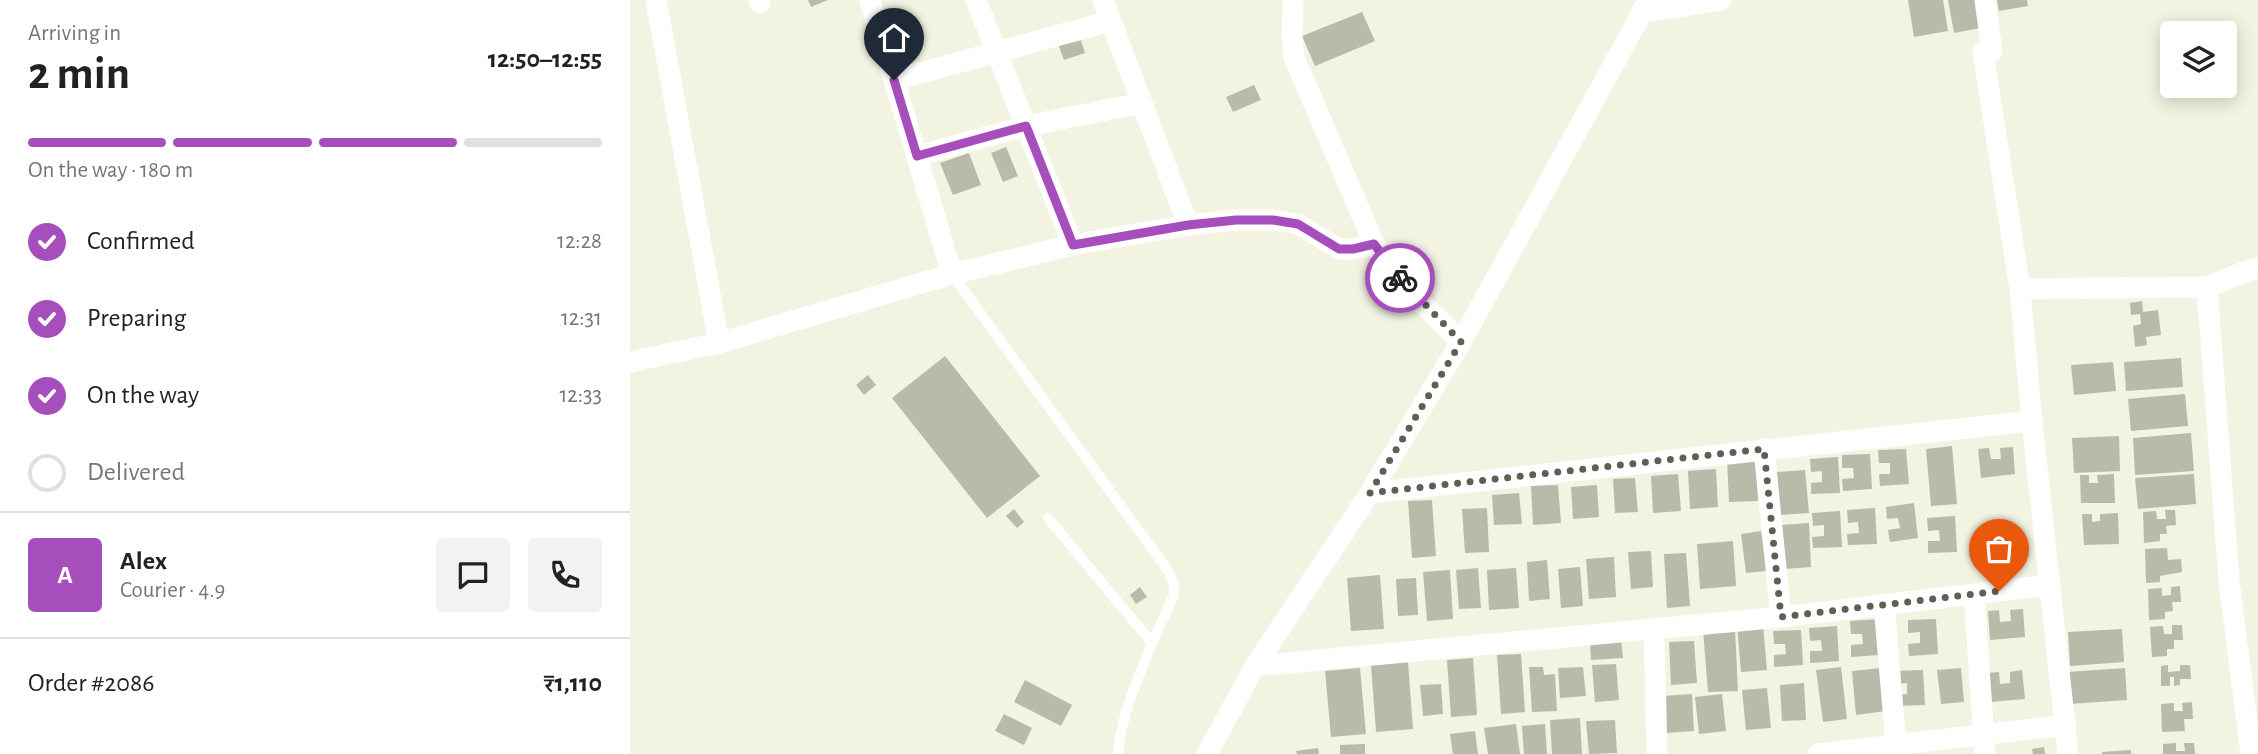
<!DOCTYPE html>
<html lang="en">
<head>
<meta charset="utf-8">
<style>
  body { margin:0; font-family:"Alegreya Sans",sans-serif; background:#f2f2f2; color:#222; height:100vh; display:flex; flex-direction:column; font-size:26px; white-space:nowrap }
  * { box-sizing:border-box; margin:0 }
  p { font-size:23px; color:#767676 }
  .icon { flex:none; width:38px; height:38px; fill:none; stroke:currentColor; stroke-width:2; stroke-linecap:round; stroke-linejoin:round }
  .map { position:relative; flex:1; overflow:hidden }
  .details { display:flex; flex-direction:column; background:#fff; width:630px }
  .details>* { flex:none }
  .controls { position:absolute; left:1530px; top:21px; display:grid; gap:14px }
  .controls a { display:grid; place-items:center; width:77px; height:77px; border-radius:7px; background:#fff; box-shadow:0 4px 18px #0003; font-size:35px }
  .pin { position:absolute; display:grid; place-items:center; width:60px; height:60px; color:#fff; margin:-72px -30px; border-radius:50% 50% 50% 0; rotate:-45deg; box-shadow:0 0 7px #0007 }
  .pin .icon { rotate:45deg }
  .courier { position:absolute; display:grid; place-items:center; width:70px; height:70px; margin:-35px; border:5px solid #a64fbc; border-radius:50%; background:#fff; color:#222; box-shadow:0 2px 9px #0007 }
  .headline em { font-style:normal; font-weight:700 }
  .headline div { display:flex; flex-direction:column-reverse }
  .headline { display:flex; align-items:center; justify-content:space-between; height:119px; padding:0 28px }
  h1 { font-size:46px; font-weight:700; line-height:52px }
  .bar { display:grid; grid-template-columns:repeat(4,1fr); gap:10px 7px; align-content:center; height:84px; padding:0 28px }
  .bar i { height:9px; border-radius:5px; background:#e0e0e0 }
  .bar .active { background:#a64fbc }
  .bar p { grid-column:span 4 }
  .line { display:flex; align-items:center; gap:18px; padding:0 28px; border-top:2px solid #e0e0e0 }
  .line div { flex:1 }
  .round { display:grid; place-items:center; flex:none; width:74px; height:74px; border-radius:7px; background:#f2f2f2 }
  ol { padding:0 28px; list-style:none }
  li { display:flex; align-items:center; gap:21px; height:77px }
  li p { margin-inline-start:auto }
  li .icon { padding:7px; border-radius:50%; background:#a64fbc; color:#fff; stroke-width:4 }
  li:last-child { color:#767676 }
  li i { width:38px; height:38px; border:4px solid #e0e0e0; border-radius:50% }
  main { display:flex; flex:1; min-height:0 }
  .map>svg:first-child { display:block }
  .building { fill:#b9baa9 }
  .lines { fill:none; stroke-linecap:round; stroke-linejoin:round }
  .service { stroke:#fff; stroke-width:10 }
  .minor { stroke:#fff; stroke-width:21 }
  .done { stroke:#5e5f55; stroke-width:7; stroke-dasharray:0 12.6 }
  .route { stroke:#a64fbc; stroke-width:9 }
</style>
</head>
<body>
<main>
<section class="details">
<div class="headline"><div><h1>2 min</h1><p>Arriving in</p></div><em>12:50–12:55</em></div>
<div class="bar"><i class="active"></i><i class="active"></i><i class="active"></i><i></i><p>On the way · 180 m</p></div>
<ol>
<li><svg class="icon" aria-label="check" viewBox="0 0 24 24"><path d="M5 12l5 5 9-10"/></svg>Confirmed<p>12:28</p></li>
<li><svg class="icon" aria-label="check" viewBox="0 0 24 24"><path d="M5 12l5 5 9-10"/></svg>Preparing<p>12:31</p></li>
<li><svg class="icon" aria-label="check" viewBox="0 0 24 24"><path d="M5 12l5 5 9-10"/></svg>On the way<p>12:33</p></li>
<li><i></i>Delivered</li>
</ol>
<div class="line" style="height:126px"><b class="round" style="background:#a64fbc;color:#fff">A</b><div><b>Alex</b><p>Courier · 4.9</p></div><a class="round"><svg class="icon" aria-label="chat" viewBox="0 0 24 24"><path d="M4 5h16v11H9l-5 4z"/></svg></a><a class="round"><svg class="icon" aria-label="phone" viewBox="0 0 24 24"><path d="M5 4h4l2 5-3 2q2 4 5 5l2-3 5 2v4C11 20 4 13 5 4z"/></svg></a></div>
<div class="line" style="height:91px"><div>Order #2086</div><b>₹1,110</b></div>
</section>
<div class="map">
<svg width="1628" height="754" viewBox="0 0 1628 754">
  <rect width="100%" height="100%" fill="#f2f3e1"/>
  <path class="building" d="M178,0H198L181,7Z
    M1278,0H1313L1318,31L1284,37Z
    M1318,0H1352L1356,27L1324,33Z
    M1367,0H1397L1398,6L1369,11Z
    M732,12L745,41L685,66L672,36Z
    M450,37L455,53L434,60L428,44Z
    M624,85L631,100L603,112L596,97Z
    M376,147L388,176L373,182L361,153Z
    M339,153L351,185L323,195L310,163Z
    M1512,301L1513,312L1528,310L1531,335L1516,337L1517,345L1505,347L1503,326L1511,324L1510,314L1501,315L1500,303Z
    M315,356L410,476L357,518L262,398Z
    M1551,358L1553,387L1496,391L1494,362Z
    M1483,362L1486,391L1444,395L1441,365Z
    M238,375L246,385L234,395L226,385Z
    M1555,394L1558,426L1501,431L1498,399Z
    M1561,433L1564,471L1505,475L1503,438Z
    M1489,436L1490,471L1444,473L1442,438Z
    M1322,446L1327,504L1301,506L1296,449Z
    M1383,447L1385,474L1351,478L1348,449L1359,448L1361,459H1371L1370,448Z
    M1276,449L1279,484L1250,486L1249,474H1260V463H1249L1248,450Z
    M1240,454L1242,489L1213,491L1212,479L1224,478L1223,468H1212V455Z
    M1208,457L1210,493L1181,494V483L1192,482V471L1181,472L1180,459Z
    M1126,458L1128,501L1099,502L1097,459Z
    M1086,469L1088,507L1060,509L1058,471Z
    M1175,470L1179,513L1150,515L1147,472Z
    M1048,474L1051,511L1023,513L1021,476Z
    M1484,474L1485,503H1451L1450,475H1459V483H1468L1467,475Z
    M1564,474L1566,504L1508,509L1505,478Z
    M1005,478L1008,512L985,513L983,479Z
    M928,485L931,523L903,525L901,486Z
    M967,485L969,517L943,519L941,487Z
    M889,493L892,524L864,525L862,495Z
    M802,500L806,556L782,558L778,501Z
    M1284,503L1288,538L1260,542L1258,530L1270,528L1268,518L1257,519L1256,507Z
    M857,508L859,552L835,553L832,509Z
    M1245,508L1247,544L1218,545L1217,534L1229,533L1228,522L1218,523L1217,510Z
    M384,509L394,522L387,528L376,516Z
    M1535,510H1545L1546,525L1536,526L1537,534H1530V541L1514,543L1513,512L1526,511L1527,519H1536Z
    M1210,511L1212,547L1183,548L1182,537L1194,536V525L1183,526L1182,513Z
    M1488,513L1489,544L1454,545L1452,514H1462V522L1470,521V514Z
    M1325,516L1327,552L1298,553V541H1310L1309,530L1298,531L1297,518Z
    M1179,523L1181,567L1154,569L1151,525Z
    M1131,531L1137,571L1116,573L1111,534Z
    M1103,541L1106,586L1070,589L1067,544Z
    M1537,548L1538,560L1551,559L1552,572L1530,576V582L1516,583L1515,549Z
    M1021,551L1023,587L1001,589L998,552Z
    M1056,553L1060,606L1037,608L1034,554Z
    M984,557L986,597L959,599L956,559Z
    M917,560L920,599L899,601L897,562Z
    M950,567L953,606L931,608L928,569Z
    M848,568L851,608L829,609L826,570Z
    M886,568L889,608L859,610L857,570Z
    M820,570L823,619L797,621L793,572Z
    M750,575L754,629L721,631L717,578Z
    M786,578L788,615L768,616L766,579Z
    M1550,586L1551,602H1542L1543,611L1535,612V619L1519,620L1518,589L1532,588V596L1541,595V587Z
    M510,587L517,597L506,604L500,595Z
    M1393,609L1395,637L1360,640L1358,611L1369,610L1370,622L1381,621L1380,610Z
    M1248,619L1250,655L1221,657V645L1233,644L1232,634H1221L1220,621Z
    M1306,619L1308,654L1279,656L1278,644L1290,643V632L1278,633V620Z
    M1133,624L1137,670L1111,672L1107,626Z
    M1542,625H1552L1553,640H1544V649H1537V656L1522,657L1520,627L1533,626L1534,634H1542Z
    M1207,626L1209,661L1180,663V651H1192L1191,640L1180,641L1179,628Z
    M1105,629L1108,691L1078,692L1073,630Z
    M1492,629L1494,662L1440,666L1438,632Z
    M1171,630L1173,665L1144,667V655L1156,654L1155,644H1144L1143,631Z
    M991,639L993,658L961,660L960,641Z
    M1064,641L1067,683L1041,685L1039,642Z
    M891,654L895,712L871,714L867,655Z
    M843,658L847,715L821,717L817,660Z
    M778,662L783,729L746,732L741,665Z
    M986,664L989,700L965,702L962,665Z
    M1538,665V672L1550,671V665H1560L1561,679H1550V685L1544,686V677H1540V686H1531V666Z
    M899,667H913L914,675L925,674L927,711L902,712Z
    M953,667L956,696L930,698L928,668Z
    M1211,667L1217,719L1193,722L1186,670Z
    M730,668L736,734L701,737L695,671Z
    M1252,668L1256,711L1226,715L1222,671Z
    M1331,668L1334,702L1311,704L1307,670Z
    M1495,668L1497,700L1439,704L1437,672Z
    M1293,670L1295,705L1267,706L1266,695L1277,694V683L1266,684L1265,671Z
    M1392,670L1395,699L1360,702L1358,673L1369,672L1370,684L1380,683V672Z
    M395,680L442,705L431,726L384,702Z
    M1174,683L1176,720L1152,721L1150,685Z
    M811,684L813,714L793,716L790,685Z
    M1137,688L1141,728L1116,730L1112,690Z
    M1062,694L1064,731L1035,733L1033,696Z
    M1092,694L1096,731L1069,734L1065,697Z
    M1562,702L1563,719H1554L1555,731L1532,732L1531,704L1544,703V711H1553L1552,703Z
    M374,714L402,728L394,745L365,731Z
    M950,718L952,754H922L920,720Z
    M985,720L987,753L959,754L956,721Z
    M886,724L890,754H858L854,728Z
    M915,724L917,754H894L892,726Z
    M845,731L848,754H823L820,734Z
    M1546,743V751H1555L1554,743H1564L1565,754H1533V744Z
    M735,744V754H710V745Z
    M1414,747L1415,754H1403L1402,749Z
    M688,748L689,754H667L666,751Z
    M1501,750V754H1472V752Z"/>
  <g class="lines">
    <path class="service" d="M322,274L539,572L544,585V595L522,643
      M418,518L522,643C508,679 491,715 488,754"/>
    <path class="minor" d="M26,0L89,343
      M129,0L130,3
      M240,0L322,274
      M346,0L443,245
      M473,0L558,225
      M663,0L662,36L664,57L744,244L778,289L831,342
      M1355,0L1362,51
      M1011,13L1091,0
      M1353,52L1390,289
      M264,80L481,21
      M287,156L396,126L512,103
      M1577,287L1599,581L1621,754
      M0,362L89,343L322,274L443,245L558,225L606,220H643L668,224L709,249H723L744,244
      M1134,449L1151,617
      M740,493L1402,421
      M1344,594L1355,754
      M1254,605L1266,744
      M1024,629L1027,754
      M625,666L1151,617L1420,585
      M577,754L625,666L740,493L831,342L1019,0
      M1188,754L1436,725
      M1438,754L1402,421L1390,289L1577,287L1619,270L1628,268"/>
  </g>
  <g class="lines">
    <path class="done" d="M770,278L831,342L740,493L1134,449L1151,617L1369,591"/>
    <path class="route" d="M264,80L287,156L396,126L443,245L558,225L606,220H643L668,224L709,249H723L744,244L770,278"/>
  </g>
</svg>
<div class="controls">
<a><svg class="icon" aria-label="layers" viewBox="0 0 24 24"><path d="M12 4l9 5-9 5-9-5zM3 14l9 5 9-5"/></svg></a>
</div>
<div class="pin" style="left:1369px;top:591px;background:#ea580c"><svg class="icon" aria-label="bag" viewBox="0 0 24 24"><path d="M5 8h14l-1 12H6zM9 8a3 3 0 0 1 6 0"/></svg></div>
<div class="pin" style="left:264px;top:80px;background:#1f2937"><svg class="icon" aria-label="home" viewBox="0 0 24 24"><path d="M3 11l9-7 9 7M6 9v11h12V9"/></svg></div>
<div class="courier" style="left:770px;top:278px"><svg class="icon" aria-label="bike" viewBox="0 0 24 24"><circle cx="6" cy="16" r="4"/><circle cx="18" cy="16" r="4"/><path d="M6 16l4-8h5l3 8M10 8l3 8H6M13 5h3"/></svg></div>
</div>
</main>
</body>
</html>
